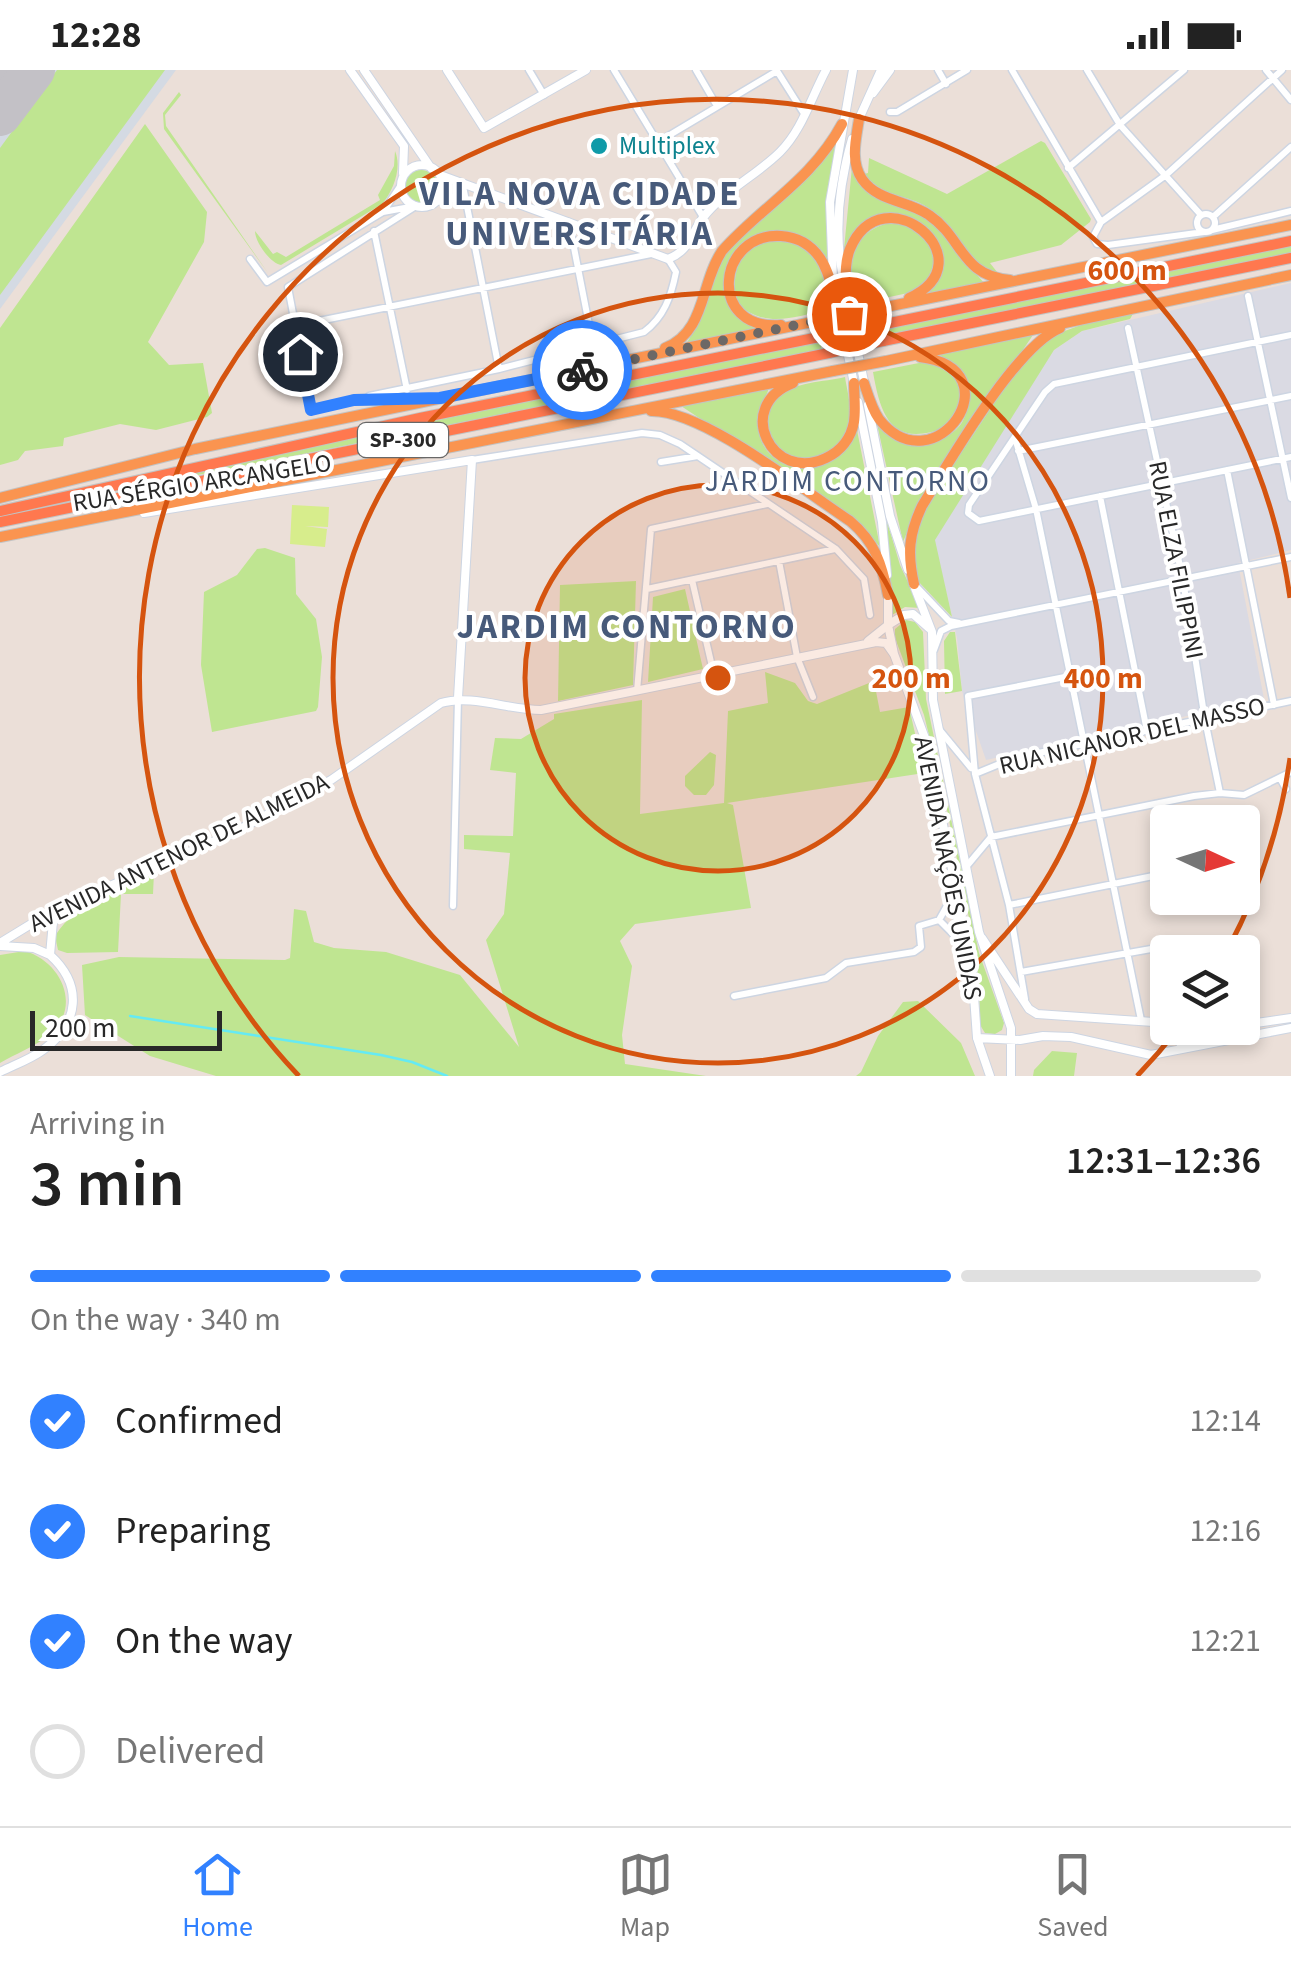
<!DOCTYPE html>
<html lang="en">
<head>
<meta charset="utf-8">
<style>
  body { margin:0; font-family:"Source Sans 3",sans-serif; background:#f6f6f6; color:#222; height:100vh; display:flex; flex-direction:column; font-size:38px; white-space:nowrap }
  * { box-sizing:border-box; margin:0 }
  p { font-size:32px; color:#767676 }
  .icon { flex:none; width:55px; height:55px; fill:none; stroke:currentColor; stroke-width:2; stroke-linecap:round; stroke-linejoin:round }
  .map { position:relative; height:1006px; overflow:hidden }
  .drawer { display:flex; flex-direction:column; background:#fff; flex:1 }
  .drawer>* { flex:none }
  .needle { width:65px; rotate:94deg }
  .fabs { position:absolute; left:1150px; top:735px; display:grid; gap:20px }
  .fabs a { display:grid; place-items:center; width:110px; height:110px; border-radius:10px; background:#fff; box-shadow:0 5px 15px #0003; font-size:50px }
  .scale { position:absolute; left:30px; bottom:25px; width:192px; box-sizing:border-box; padding-left:10px; border:5px solid #282828; border-top:0; font-size:28px; line-height:35px; white-space:nowrap; color:#282828; -webkit-text-stroke:8px #fff; paint-order:stroke }
  .pin { position:absolute; display:grid; place-items:center; width:85px; height:85px; color:#fff; margin:-42px; border:5px solid #fff; border-radius:50%; box-shadow:0 2px 10px #0007 }
  .courier { position:absolute; display:grid; place-items:center; width:100px; height:100px; margin:-50px; border:8px solid #3181ff; border-radius:50%; background:#fff; color:#222; box-shadow:0 2px 12px #0007 }
  .headline em { font-style:normal; font-weight:600 }
  .headline div { display:flex; flex-direction:column-reverse }
  .headline { display:flex; align-items:center; justify-content:space-between; height:170px; padding:0 30px }
  h1 { font-size:65px; font-weight:600; line-height:75px }
  .bar { display:grid; grid-template-columns:repeat(4,1fr); gap:15px 10px; align-content:center; height:120px; padding:0 30px }
  .bar i { height:12px; border-radius:8px; background:#e0e0e0 }
  .bar .current { background:#3181ff }
  .bar p { grid-column:span 4 }
  ol { padding:0 30px; list-style:none }
  li { display:flex; align-items:center; gap:30px; height:110px }
  li p { margin-inline-start:auto }
  li .icon { padding:10px; border-radius:50%; background:#3181ff; color:#fff; stroke-width:4 }
  li:last-child { color:#767676 }
  li i { width:55px; height:55px; border:5px solid #e0e0e0; border-radius:50% }
  .status { display:flex; justify-content:space-between; align-items:center; height:70px; padding:0 50px; background:#fff; direction:ltr }
  .status svg { height:28px; fill:currentColor }
  .menu { display:flex; justify-content:space-around; align-items:center; height:140px; border-top:2px solid #e0e0e0; background:#fff; font-size:28px; color:#767676 }
  .menu a { display:grid; justify-items:center; gap:5px }
  .menu .current { color:#3181ff }
  .map>svg:first-child { display:block }
  .industrial { fill:#dadae3 }
  .airport { fill:#d4dae3 }
  .green { fill:#bfe591 }
  .pitch { fill:#d7ed8c }
  .lines { fill:none; stroke-linecap:round; stroke-linejoin:round }
  .stream { stroke:#65eaf3; stroke-width:2.5 }
  .taxiway { stroke:#c3c1c6; stroke-width:18 }
  .runway { stroke:#c3c1c6; stroke-width:42 }
  .minor-casing { stroke:#cdd5e2; stroke-width:9 }
  .tertiary-casing { stroke:#cdd5e2; stroke-width:10 }
  .secondary-casing { stroke:#cdd5e2; stroke-width:10 }
  .trunk-casing { stroke:#c3c3c3; stroke-width:12 }
  .motorway-casing { stroke:#c3c3c3; stroke-width:12 }
  .minor { stroke:#fff; stroke-width:6 }
  .tertiary { stroke:#fff; stroke-width:8 }
  .secondary { stroke:#fff; stroke-width:8 }
  .trunk { stroke:#fa9450; stroke-width:10 }
  .motorway { stroke:#ff784f; stroke-width:10 }
  .trunk-bridge-casing { stroke:#c3c3c3; stroke-width:12; stroke-linecap:butt }
  .motorway-bridge-casing { stroke:#c3c3c3; stroke-width:12; stroke-linecap:butt }
  .trunk-bridge { stroke:#fa9450; stroke-width:10 }
  .motorway-bridge { stroke:#ff784f; stroke-width:10 }
  .done { stroke:#6c6866; stroke-width:10; stroke-dasharray:0 18 }
  .route { stroke:#3181ff; stroke-width:12 }
  .ring { fill:none; stroke:#d5540f; stroke-width:5 }
  .culture-dot { fill:#0f9aa8; stroke:#fff; stroke-width:4 }
  .labels { text-anchor:middle; dominant-baseline:central; stroke-width:8; stroke-linejoin:round; paint-order:stroke }
  .shield { fill:#fff; stroke:#686868; stroke-width:2.5 }
  .shield-label { font-size:22px; font-weight:bold; fill:#282828 }
  .culture-label { font-size:25px; fill:#0d838f; stroke:#fff; text-anchor:start }
  .street-label { font-size:25px; fill:#282828; stroke:#fff }
  .quarter-label { font-size:30px; letter-spacing:2.5px; fill:#475a7a; stroke:#fff }
  .district-label { font-size:35px; font-weight:bold; letter-spacing:2.5px; fill:#475a7a; stroke:#fff }
  .centre { fill:#d5540f; stroke:#fff; stroke-width:5 }
  .ring-label { font-size:30px; text-anchor:middle; font-weight:bold; fill:#d5540f; stroke:#fff; stroke-width:8; stroke-linejoin:round; paint-order:stroke }
</style>
</head>
<body>
<div class="status"><b>12:28</b><svg viewBox="0 0 49 12"><path d="M0 12V9h3v3zM5 12V6h3v6zM10 12V3h3v9zM15 12V0h3v12zM26 1h20v11H26zM47 4h2v5h-2z"/></svg></div>
<div class="map">
<svg width="1291" height="1006" viewBox="0 0 1291 1006">
  <rect width="100%" height="100%" fill="#ebdfd8"/>
  <path class="industrial" d="M1291,213V480L1238,493L1264,629L986,690L962,621L957,568L934,470L1035,308L1054,280L1082,261Z"/>
  <path class="airport" d="M0,0H176L0,239Z"/>
  <path class="green" d="M57,0H165L0,225V78Z
    M179,22L181,25L165,45L166,56L268,203L164,59L163,43Z
    M145,54L207,142L204,172L148,272L169,295L203,293L212,343L207,347L156,360L120,354L64,368L63,376L25,381L18,390L0,395V258Z
    M836,71L826,138L828,198L817,177L759,165L725,211C725,235 737,251 759,259L686,274C705,247 705,208 726,182C759,141 810,117 836,71Z
    M1041,71L1045,73L1091,149L1090,152L1061,175L990,193L1001,207C967,197 960,160 933,141C908,122 887,131 864,104L868,103L869,88L947,124Z
    M395,81C402,97 394,120 382,134L281,195C270,193 255,172 255,161L273,184L277,182L286,187L380,130L378,125L394,96Z
    M852,97L855,104L932,151L984,213L928,224C950,194 942,159 906,146L861,155L844,179Z
    M404 117a17 17 0 1 1 34 0a17 17 0 1 1-34 0Z
    M895,152L923,162L936,189L927,211L908,223L857,234L853,209H850C851,178 863,156 895,152Z
    M773,170C820,172 822,201 831,239C792,247 766,260 735,232C733,199 737,179 773,170Z
    M1291,175V184L867,269L865,263L876,260Z
    M1134,242L1130,249L1082,261L1054,280L935,470L952,547L916,509L911,477L927,434L1021,293L1054,265L1081,255Z
    M1033,265L921,429L903,472L877,354C889,365 897,367 913,368C923,368 935,371 944,367C983,351 966,301 938,284Z
    M820,272L822,280L113,422L354,367Z
    M919,293C940,292 968,310 960,334C957,342 951,350 947,357C893,378 881,349 873,302Z
    M845,307C847,320 851,334 850,346C846,399 763,406 768,348C769,339 771,333 777,327C793,312 824,312 845,307Z
    M769,318C767,326 759,336 758,347C754,409 836,413 857,360L880,477L861,455L681,336Z
    M887,451L900,495L920,538L905,537L892,545Z
    M265,478L295,488L296,524L316,549L322,587L318,637L316,641L212,662L201,595L204,522L237,505L257,479Z
    M636,511L633,615L558,631L560,515Z
    M685,519L703,599L648,612L653,527Z
    M906,550L915,552L923,562L926,629L979,883L1004,953L1002,960L995,964L985,963L980,955L979,911L970,853L945,730L924,645L895,568V559Z
    M950,562H955L962,621L945,624L944,571Z
    M765,602L795,613L808,631L817,634L874,611L880,642L909,637L924,703L727,733L733,735L751,838L635,854L620,871L632,896L622,965L625,994L706,1006H216L150,986L85,945L82,895L119,887L285,890L290,888L294,839L306,841L314,872L334,878L386,882L460,905L519,977L486,870L504,844L510,783L464,779V765L513,766L516,703L490,700L495,668L521,669L554,649V644L642,630L640,744L724,733L728,641L768,633Z
    M710,682L716,685L714,715L706,725H694L685,716V706Z
    M154,803L153,824H121L118,882L67,883L58,880L55,866C78,829 120,823 154,803Z
    M25,881C62,892 83,938 48,966C34,977 15,984 0,993V885Z
    M918,931L961,973L975,1006H856L861,1002L878,966L903,932Z
    M1052,981L1077,983L1074,1006H1033L1034,1000Z"/>
  <path class="pitch" d="M292,435L329,437L328,457L305,456L327,459L325,477L290,474Z"/>
  <g class="lines">
    <path class="stream" d="M130,946L381,985L412,992L447,1006"/>
    <path class="taxiway" d="M9,32L6,6L33,1"/>
    <path class="runway" d="M0,45L34,0"/>
    <g class="minor-casing">
      <path id="minor" d="M529,0L544,25
        M614,0L703,147
        M696,0L717,36
        M938,0L946,14
        M1012,0L1101,152
        M1087,0L1120,55L1201,145
        M1266,0L1291,30
        M777,1L803,42
        M890,42H897L967,0
        M658,72L777,1
        M1068,98L1184,0
        M401,115L383,142L410,137
        M463,116L499,299
        M1197 153a9 9 0 1 1 18 0a9 9 0 1 1-18 0Z
        M1213,147L1291,77
        M569,152L593,275
        M1212,160L1291,141
        M374,161L407,320
        M1204,162L1108,175L1097,174L1093,167L1101,152L1166,105L1282,0
        M250,189L267,212L383,142
        M1248,226L1291,428
        M294,256L651,184
        M1128,258L1183,510L1205,650L1220,723
        M1291,265L1054,314L1045,322L969,435L968,443L979,451L1291,387
        M369,326L499,299L644,262C664,247 671,227 676,202L668,189
        M357,329L311,339L288,217L416,136
        M1015,368L1036,439L1141,950
        M1018,381L1291,326
        M472,390L642,363L660,365L680,374L836,479L864,509L870,545
        M661,392L698,386
        M1227,400L1274,635
        M1100,426L1147,661
        M779,491L797,587L813,627
        M692,510L714,605
        M914,514L949,551L959,553
        M647,519L835,479
        M934,580L941,561L951,556L1291,487
        M637,621L651,459L767,434
        M938,658L971,698
        M975,704L1014,688L1291,631
        M1280,708L1286,719
        M966,797L991,767L1194,726L1220,723L1244,725L1291,702
        M951,803L948,834L939,850L961,872
        M952,829L966,884
        M1009,835L1168,803
        M453,836L458,628
        M1021,902L1168,876
        M734,926L826,908L846,893L914,882L921,877L919,856L939,850
        M1025,929L1009,835L975,704L968,626L1070,606"/>
    </g>
    <g class="tertiary-casing">
      <path id="tertiary" d="M350,0L404,76L403,103
        M364,0L431,98
        M447,0L484,58L586,0
        M873,23L890,0
        M401 116a21 21 0 1 1 42 0a21 21 0 1 1-42 0Z
        M440,105L668,189C689,181 690,166 702,149C722,122 757,105 780,82C802,60 811,28 826,0
        M437,131L458,127L462,115
        M144,443L472,390L458,628
        M868,571L888,555
        M0,873L54,840L231,764L331,710L441,633C472,624 508,640 541,640L876,572L886,573L893,583
        M0,876L34,878L50,885
        M0,1002C14,995 31,989 43,980C80,953 83,915 50,885L54,840"/>
    </g>
    <g class="secondary-casing">
      <path id="secondary" d="M858,51L881,0
        M843,208C834,162 839,114 852,69
        M833,210L830,132L853,0
        M845,222L865,316
        M836,229L855,318
        M858,332L882,452L887,505
        M868,335L890,446L908,500
        M913,513L932,562L933,630L979,862L1011,958V1006
        M888,524V555L894,584L926,671L972,898L977,968L990,1006
        M888,555L904,545L913,544L929,558
        M982,868L1029,939L1037,944L1168,953
        M1242,955L1291,948
        M977,968L1020,970L1043,966L1071,967L1151,985L1291,958
        M1180,978L1185,967L1181,958"/>
    </g>
    <g class="trunk-casing">
      <path id="trunk" d="M859,49C856,69 850,91 862,109C878,132 908,130 929,145C963,168 961,206 1010,210
        M846,226C846,211 844,193 850,179C883,101 990,191 909,228
        M876,239L1291,155
        M781,255C706,261 717,162 781,166C797,167 811,175 820,188C829,201 832,218 836,232
        M665,278C706,262 700,214 722,181C763,135 811,111 842,54
        M886,291L1291,205
        M793,313C733,336 772,414 826,388C841,381 851,368 854,352C856,339 854,325 854,313
        M864,313C868,325 872,339 879,349C935,419 1017,299 920,287
        M354,330L414,329
        M651,341C703,340 803,420 850,451C875,472 882,494 888,525
        M0,428L195,379L822,250
        M0,467L833,301
        M914,514C907,483 909,464 922,436C949,392 1016,276 1060,258"/>
    </g>
    <g class="motorway-casing">
      <path id="motorway" d="M880,255L1291,171
        M883,271L1291,188
        M0,441L420,348L824,266
        M0,452L829,283"/>
    </g>
    <use href="#minor" class="minor"/>
    <use href="#tertiary" class="tertiary"/>
    <use href="#secondary" class="secondary"/>
    <use href="#trunk" class="trunk"/>
    <use href="#motorway" class="motorway"/>
    <g class="trunk-bridge-casing">
      <path id="trunk-bridge" d="M822,250L876,239
        M833,301L886,291"/>
    </g>
    <g class="motorway-bridge-casing">
      <path id="motorway-bridge" d="M824,266L880,255
        M829,283L883,271"/>
    </g>
    <use href="#trunk-bridge" class="trunk-bridge"/>
    <use href="#motorway-bridge" class="motorway-bridge"/>
  </g>
  <g class="lines">
    <path class="done" d="M582,300L849,244"/>
    <path class="route" d="M300,284L311,340L354,330L440,328L582,300"/>
  </g>
  <circle cx="718" cy="608" r="193" fill="#d5540f" fill-opacity=".12"/>
  <g class="ring">
    <circle cx="718" cy="608" r="193"/>
    <circle cx="718" cy="608" r="385"/>
    <path d="M1290 688A578 578 0 0 1 1228 879M1177 960A578 578 0 0 1 1137 1006M299 1006A578 578 0 1 1 1290 528"/>
  </g>
  <circle class="culture-dot" cx="599" cy="76" r="10"/>
  <g class="labels">
    <rect class="shield" x="358" y="353" width="90" height="34" rx="8"/>
    <g class="shield-label">
      <text x="403" y="370">SP-300</text>
    </g>
    <g class="culture-label">
      <text x="619" y="76">Multiplex</text>
    </g>
    <g class="street-label">
      <text transform="translate(202 413) rotate(-9)">RUA SÉRGIO ARCANGELO</text>
      <text transform="translate(1176 490) rotate(79)">RUA ELZA FILIPPINI</text>
      <text transform="translate(1132 666) rotate(-13)">RUA NICANOR DEL MASSO</text>
      <text transform="translate(179 783) rotate(-26)">AVENIDA ANTENOR DE ALMEIDA</text>
      <text transform="translate(948 798) rotate(79)">AVENIDA NAÇÕES UNIDAS</text>
    </g>
    <g class="quarter-label">
      <text x="848" y="411">JARDIM CONTORNO</text>
    </g>
    <g class="district-label">
      <text x="580" y="124">VILA NOVA CIDADE<tspan x="580" dy="40">UNIVERSITÁRIA</tspan></text>
      <text x="627" y="557">JARDIM CONTORNO</text>
    </g>
  </g>
  <circle cx="718" cy="608" r="15" class="centre"/>
  <g class="ring-label">
    <text x="1127" y="210">600 m</text>
    <text x="911" y="618">200 m</text>
    <text x="1103" y="618">400 m</text>
  </g>
</svg>
<div class="fabs">
<a><svg class="needle" viewBox="-14 -14 28 28"><path d="M0-13l5 13h-10z" fill="#e53935"/><path d="M0 13l5-13h-10z" fill="#767676"/></svg></a>
<a><svg class="icon" aria-label="layers" viewBox="0 0 24 24"><path d="M12 4l9 5-9 5-9-5zM3 14l9 5 9-5"/></svg></a>
</div>
<div class="scale">200 m</div>
<div class="pin" style="left:849px;top:244px;background:#ea580c"><svg class="icon" aria-label="bag" viewBox="0 0 24 24"><path d="M5 8h14l-1 12H6zM9 8a3 3 0 0 1 6 0"/></svg></div>
<div class="pin" style="left:300px;top:284px;background:#1f2937"><svg class="icon" aria-label="home" viewBox="0 0 24 24"><path d="M3 11l9-7 9 7M6 9v11h12V9"/></svg></div>
<div class="courier" style="left:582px;top:300px"><svg class="icon" aria-label="bike" viewBox="0 0 24 24"><circle cx="6" cy="16" r="4"/><circle cx="18" cy="16" r="4"/><path d="M6 16l4-8h5l3 8M10 8l3 8H6M13 5h3"/></svg></div>
</div>
<section class="drawer">
<div class="headline"><div><h1>3 min</h1><p>Arriving in</p></div><em>12:31–12:36</em></div>
<div class="bar"><i class="current"></i><i class="current"></i><i class="current"></i><i></i><p>On the way · 340 m</p></div>
<ol>
<li><svg class="icon" aria-label="check" viewBox="0 0 24 24"><path d="M5 12l5 5 9-10"/></svg>Confirmed<p>12:14</p></li>
<li><svg class="icon" aria-label="check" viewBox="0 0 24 24"><path d="M5 12l5 5 9-10"/></svg>Preparing<p>12:16</p></li>
<li><svg class="icon" aria-label="check" viewBox="0 0 24 24"><path d="M5 12l5 5 9-10"/></svg>On the way<p>12:21</p></li>
<li><i></i>Delivered</li>
</ol>
</section>
<nav class="menu">
<a class="current"><svg class="icon" aria-label="home" viewBox="0 0 24 24"><path d="M3 11l9-7 9 7M6 9v11h12V9"/></svg>Home</a>
<a><svg class="icon" aria-label="map" viewBox="0 0 24 24"><path d="M3 6l6-2 6 2 6-2v14l-6 2-6-2-6 2zM9 4v14M15 6v14"/></svg>Map</a>
<a><svg class="icon" aria-label="saved" viewBox="0 0 24 24"><path d="M7 4h10v16l-5-4-5 4z"/></svg>Saved</a>
</nav>
</body>
</html>
